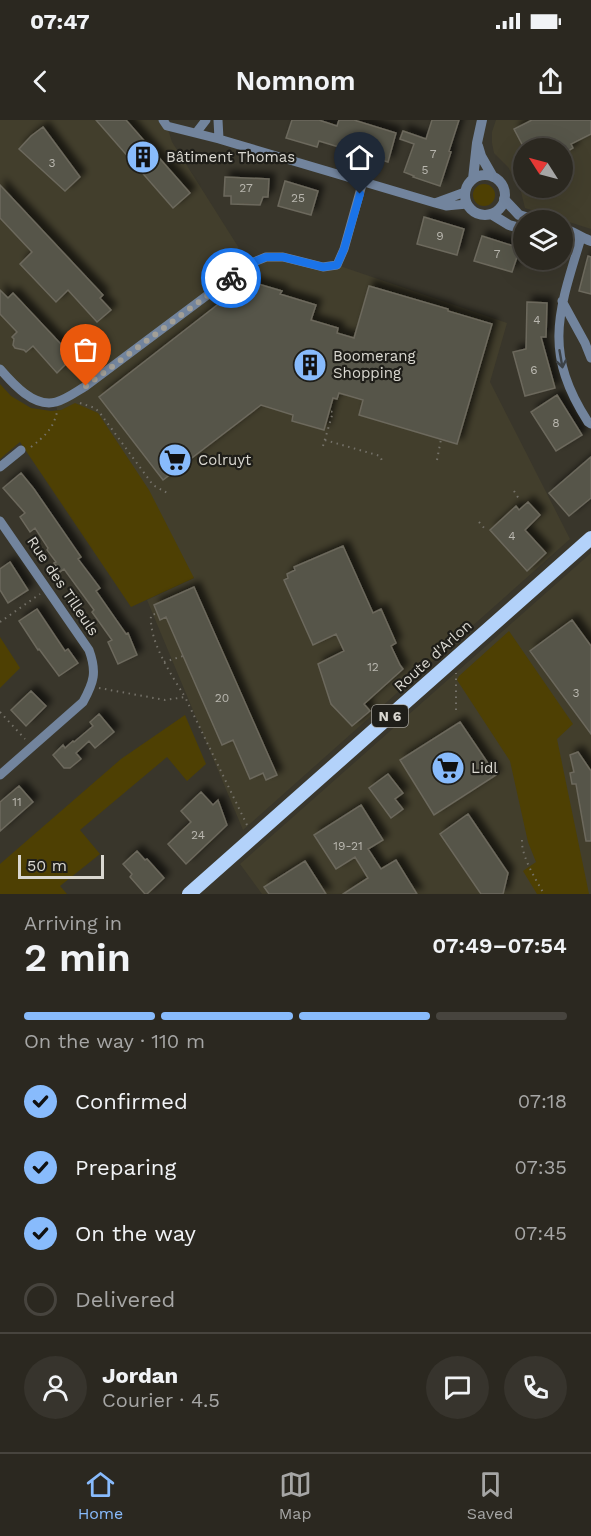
<!DOCTYPE html>
<html lang="en">
<head>
<meta charset="utf-8">
<style>
  body { margin:0; font-family:"Work Sans",sans-serif; background:#37342d; color:#f1f3f6; height:100vh; display:flex; flex-direction:column; font-size:22px; white-space:nowrap }
  * { box-sizing:border-box; margin:0 }
  p { font-size:20px; color:#a6a6a5 }
  .icon { flex:none; width:33px; height:33px; fill:none; stroke:currentColor; stroke-width:2; stroke-linecap:round; stroke-linejoin:round }
  .map { position:relative; height:774px; overflow:hidden }
  .details { display:flex; flex-direction:column; background:#2b2820; flex:1 }
  .details>* { flex:none }
  .needle { width:39px; rotate:306deg }
  .fabs { position:absolute; left:513px; top:18px; display:grid; gap:12px }
  .fabs a { display:grid; place-items:center; width:60px; height:60px; border-radius:50%; background:#2b2820; box-shadow:0 6px 24px #0002,0 0 0 2px #47443e; font-size:30px }
  .scale { position:absolute; left:18px; bottom:15px; width:86px; box-sizing:border-box; padding-left:6px; border:3px solid #dad8d1; border-top:0; font-size:16px; line-height:21px; white-space:nowrap; color:#dad8d1; -webkit-text-stroke:4px #1f1e19; paint-order:stroke }
  .pin { position:absolute; display:grid; place-items:center; width:51px; height:51px; color:#fff; margin:-62px -26px; border-radius:50% 50% 50% 0; rotate:-45deg; box-shadow:0 0 6px #0007 }
  .pin .icon { rotate:45deg }
  .courier { position:absolute; display:grid; place-items:center; width:60px; height:60px; margin:-30px; border:4px solid #1a73e8; border-radius:50%; background:#fff; color:#222; box-shadow:0 2px 8px #0007 }
  .overview em { font-style:normal; font-weight:600 }
  .overview div { display:flex; flex-direction:column-reverse }
  .overview { display:flex; align-items:center; justify-content:space-between; height:102px; padding:0 24px }
  h1 { font-size:39px; font-weight:600; line-height:45px }
  .bar { display:grid; grid-template-columns:repeat(4,1fr); gap:9px 6px; align-content:center; height:72px; padding:0 24px }
  .bar i { height:8px; border-radius:4px; background:#47443e }
  .bar .active { background:#88bbfc }
  .bar p { grid-column:span 4 }
  .line { display:flex; align-items:center; gap:15px; padding:0 24px; border-top:2px solid #47443e }
  .line div { flex:1 }
  .round { display:grid; place-items:center; flex:none; width:63px; height:63px; border-radius:32px; background:#37342d }
  ol { padding:0 24px; list-style:none }
  li { display:flex; align-items:center; gap:18px; height:66px }
  li p { margin-inline-start:auto }
  li .icon { padding:6px; border-radius:50%; background:#88bbfc; color:#111; stroke-width:4 }
  li:last-child { color:#a6a6a5 }
  li i { width:33px; height:33px; border:3px solid #47443e; border-radius:50% }
  .status { display:flex; justify-content:space-between; align-items:center; height:42px; padding:0 30px; background:#2b2820; direction:ltr }
  .status svg { height:16px; fill:currentColor }
  header { display:flex; justify-content:space-between; align-items:center; height:78px; padding:0 24px; background:#2b2820; font-size:27px; font-weight:600 }
  .tab-bar { display:flex; justify-content:space-around; align-items:center; height:84px; border-top:2px solid #47443e; background:#2b2820; font-size:16px; color:#a6a6a5 }
  .tab-bar a { display:grid; justify-items:center; gap:3px }
  .tab-bar .active { color:#88bbfc }
  .map>svg:first-child { display:block }
  .built { fill:#423e2c; fill-rule:evenodd }
  .green { fill:#4e4003 }
  .building { fill:#575448; stroke:#6c695d; stroke-width:1.5; filter:url(#shadow) }
  .lines { fill:none; stroke-linecap:round; stroke-linejoin:round }
  .path { stroke:#747168; stroke-width:2; stroke-dasharray:1.5 4.5; stroke-linecap:butt }
  .minor { stroke:#72849d; stroke-width:9 }
  .tertiary { stroke:#72849d; stroke-width:10 }
  .primary { stroke:#b3d2fa; stroke-width:14 }
  .oneway { stroke:#3c4247 }
  .done { stroke:#a29f97; stroke-width:6; stroke-dasharray:0 10.8 }
  .route { stroke:#1a73e8; stroke-width:8 }
  .labels { text-anchor:middle; dominant-baseline:central; stroke-width:4.5; stroke-linejoin:round; paint-order:stroke }
  .number-label { font-size:12px; fill:#b9b7af }
  .shield { fill:#1f1e19; stroke:#a2a09a; stroke-width:1.5 }
  .shield-label { font-size:14px; font-weight:bold; fill:#dad8d1 }
  .poi-label { font-size:15px; fill:#dad8d1; stroke:#1f1e19; text-anchor:start }
  .street-label { font-size:15px; fill:#dad8d1; stroke:#1f1e19 }
</style>
</head>
<body>
<div class="status"><b>07:47</b><svg viewBox="0 0 49 12"><path d="M0 12V9h3v3zM5 12V6h3v6zM10 12V3h3v9zM15 12V0h3v12zM26 1h20v11H26zM47 4h2v5h-2z"/></svg></div>
<header><svg class="icon" aria-label="back" viewBox="0 0 24 24"><path d="M15 5l-7 7 7 7"/></svg>Nomnom<svg class="icon" aria-label="share" viewBox="0 0 24 24"><path d="M12 15V3M7 8l5-5 5 5M5 13v7h14v-7"/></svg></header>
<div class="map">
<svg width="591" height="774" viewBox="0 0 591 774">
  <defs>
    <filter id="shadow"><feDropShadow dx="5.5" dy="-5.5" stdDeviation="3" flood-color="#0009"/></filter>
  </defs>
  <rect width="100%" height="100%" fill="#39362b"/>
  <path class="built" d="M0,0H163L167,6L172,22L249,144L266,137L337,145L507,203L490,262L570,419L243,710L147,480L194,458L61,290H57L56,282L35,280L0,249Z
    M496,0H591V109L525,88L520,68L508,47L494,33L492,23V12ZM524,28H562V68H524Z
    M591,433V774H262L240,744Z"/>
  <path class="green" d="M473 75a11 11 0 1 1 22 0a11 11 0 1 1-22 0Z
    M0,264L11,276L31,288L51,291L61,290L75,283L98,293L149,370L194,458L131,487L20,322L0,339Z
    M509,511L573,604L557,619L589,774H537L523,751L536,742L528,722L510,641L457,560L459,556Z
    M0,517L20,548L0,568Z
    M185,595L206,644L187,661L167,637L80,710L100,734L60,766L67,774H0V744L121,639Z"/>
  <path class="building" d="M96,0H126L190,73L173,88Z
    M292,0H319L337,6L339,0H354L396,13L388,42L319,21L317,27L286,18Z
    M432,0H459L449,31L451,32L440,66L413,57L414,56L404,52L414,24L400,19L403,11L426,19Z
    M532,0H591V14L571,24L573,28L563,34L562,28H560L556,20L539,28H524L514,9Z
    M43,7L80,57L65,71L19,29L31,16Z
    M225,57L269,59L268,77H263L260,85L231,84V76H224Z
    M285,61L318,71L311,95L278,86Z
    M0,65L103,175L100,178L111,190L97,202L68,170L56,182L20,144L32,132L0,98Z
    M424,97L464,109L457,135L417,124Z
    M482,116L520,128L512,152L474,141Z
    M588,136L591,137V174L579,171Z
    M248,161L282,171L280,174L316,185L311,200L338,208L337,213L354,218L369,166L448,189V191L492,204L457,324L359,295L363,280L339,273L337,279L333,278L324,310L292,301L293,295L261,285L163,360L99,277Z
    M0,170L8,178L13,173L73,237L57,253L33,226L26,232L24,230L15,228L13,225L14,219L12,217L17,212L0,194Z
    M527,182L547,183L546,217H541L555,268L525,276L513,232L526,229Z
    M557,275L582,315L556,331L531,292Z
    M591,337V378L569,396L549,373Z
    M21,353L34,369L81,437L78,439L100,468L96,471L126,514L128,513L137,535L118,544L108,522L112,520L92,492L94,490L64,449L60,452L54,443L56,442L47,430L48,428L35,408L30,412L20,397L25,393L3,368Z
    M528,382L540,395L525,410L546,433L527,451L490,410L516,386L519,390Z
    M343,426L373,493L381,489L396,523L391,526L400,545L403,549L364,584L370,591L352,606L331,584L318,544L344,531L336,514L313,525L284,460L288,458L287,454L295,450L294,447Z
    M10,442L28,470L8,483L0,470V449Z
    M194,467L277,655L266,660L263,653L250,659L233,620L222,625L166,497L160,500L154,485Z
    M37,489L65,531L68,529L78,543L59,556L39,529L38,530L19,501Z
    M572,500L591,526V614L530,531Z
    M31,571L46,586L26,606L11,590Z
    M99,594L114,612L95,628L89,621L76,633L81,639L70,648H64L53,635L63,625L65,628L73,621L74,622L93,606L90,602Z
    M460,602L496,655L434,695L400,640Z
    M578,632L591,651V721H586L576,664H572L570,653L574,652L570,635Z
    M388,654L403,673L395,679L403,689L391,698L369,668Z
    M19,666L33,682L0,711V682Z
    M201,672L213,685L218,680L227,705L186,744L168,724L191,702L181,691Z
    M361,685L383,720L368,729L381,749L396,740L417,774H343L368,758L355,737L336,749L314,715Z
    M468,694L508,753L503,774H481L440,714Z
    M137,731L145,740L147,739L164,758L147,774H145L130,757L132,754L123,744Z
    M305,741L326,774H269L264,767Z"/>
  <g class="lines">
    <path class="path" d="M80,283L95,288L100,293L153,365L169,374
      M325,320L380,336L383,343
      M323,326L333,292L329,291
      M31,327C45,316 53,309 57,292
      M437,340L441,319
      M514,371L519,379
      M479,402L485,409
      M155,494L151,495C149,522 171,554 185,577
      M0,502L40,474
      M164,542L183,536
      M99,568L165,580L185,577L248,707
      M456,590V553
      M0,592L25,619
      M522,720C521,736 536,760 544,774"/>
    <path class="minor" d="M163,0L167,6L219,19L435,83L446,86L467,84
      M218,0L219,19
      M196,13L206,0
      M435,83L465,72
      M581,118C558,193 543,232 588,302L591,304
      M562,181L585,223L591,238
      M0,249C13,264 34,288 56,282C67,279 77,271 86,266L249,144L266,137H283L323,147L337,145L344,129L363,61
      M0,347L21,330
      M0,401L89,530C97,552 94,562 83,582L0,655"/>
    <path class="tertiary" d="M478,26L481,36L493,57
      M465 75a20 20 0 1 1 40 0a20 20 0 1 1-40 0Z
      M473,59L477,23L482,0
      M504,79L519,95L535,100
      M491,94L509,105L524,109
      M562,108C573,111 581,118 591,121
      M562,121H573L581,118"/>
    <path class="primary" d="M189,774L591,418"/>
  </g>
  <defs><path id="oneway-shaft" d="M-6 0H5M1.5-3L5.5 0L1.5 3" fill="none" stroke-width="1.6" stroke-linecap="round" stroke-linejoin="round" transform="scale(1.5)"/></defs>
  <use class="oneway" href="#oneway-shaft" transform="translate(561 239) rotate(80)"/>
  <g class="lines">
    <path class="done" d="M86,266L231,158"/>
    <path class="route" d="M231,158L249,144L266,137H283L323,147L337,145L344,129L360,74"/>
  </g>
  <defs>
    <g id="building-disc" transform="scale(1.725)"><circle r="9.5" fill="#88bbfc" stroke="#1f1e19"/><path d="M-4-6H4V6H1V3H-1V6H-4ZM-2.5-4.3h1.7v1.8h-1.7ZM.8-4.3h1.7v1.8H.8ZM-2.5-1h1.7V.8h-1.7ZM.8-1h1.7V.8H.8Z" fill="#111"/></g>
    <g id="supermarket-disc" transform="scale(1.725)"><circle r="9.5" fill="#88bbfc" stroke="#1f1e19"/><path d="M-6-5.5h2.5l.6 2H6L4.5 2H-2.5L-4.4-4H-6ZM-1.5 3.2a1.3 1.3 0 1 0 .1 0ZM3 3.2a1.3 1.3 0 1 0 .1 0Z" fill="#111"/></g>
  </defs>
  <g fill-rule="evenodd">
    <use href="#building-disc" x="143" y="37"/>
    <use href="#building-disc" x="310" y="245"/>
    <use href="#supermarket-disc" x="175" y="340"/>
    <use href="#supermarket-disc" x="448" y="648"/>
  </g>
  <g class="labels">
    <g class="number-label">
      <text x="433" y="34">7</text>
      <text x="52" y="43">3</text>
      <text x="425" y="50">5</text>
      <text x="246" y="68">27</text>
      <text x="298" y="78">25</text>
      <text x="440" y="116">9</text>
      <text x="497" y="134">7</text>
      <text x="537" y="200">4</text>
      <text x="534" y="250">6</text>
      <text x="556" y="303">8</text>
      <text x="512" y="416">4</text>
      <text x="373" y="547">12</text>
      <text x="576" y="573">3</text>
      <text x="222" y="578">20</text>
      <text x="17" y="682">11</text>
      <text x="198" y="715">24</text>
      <text x="348" y="726">19-21</text>
    </g>
    <rect class="shield" x="372" y="585" width="36" height="22" rx="4.5"/>
    <g class="shield-label">
      <text x="390" y="596">N 6</text>
    </g>
    <g class="poi-label">
      <text x="166" y="37">Bâtiment Thomas</text>
      <text x="333" y="236">Boomerang<tspan x="333" dy="17">Shopping</tspan></text>
      <text x="198" y="340">Colruyt</text>
      <text x="471" y="648">Lidl</text>
    </g>
    <g class="street-label">
      <text transform="translate(63 466) rotate(56)">Rue des Tilleuls</text>
      <text transform="translate(433 536) rotate(-42)">Route d'Arlon</text>
    </g>
  </g>
</svg>
<div class="fabs">
<a><svg class="needle" viewBox="-14 -14 28 28"><path d="M0-13l5 13h-10z" fill="#e53935"/><path d="M0 13l5-13h-10z" fill="#a6a6a5"/></svg></a>
<a><svg class="icon" aria-label="layers" viewBox="0 0 24 24"><path d="M12 4l9 5-9 5-9-5zM3 14l9 5 9-5"/></svg></a>
</div>
<div class="scale">50 m</div>
<div class="pin" style="left:86px;top:266px;background:#ea580c"><svg class="icon" aria-label="bag" viewBox="0 0 24 24"><path d="M5 8h14l-1 12H6zM9 8a3 3 0 0 1 6 0"/></svg></div>
<div class="pin" style="left:360px;top:74px;background:#1f2937"><svg class="icon" aria-label="home" viewBox="0 0 24 24"><path d="M3 11l9-7 9 7M6 9v11h12V9"/></svg></div>
<div class="courier" style="left:231px;top:158px"><svg class="icon" aria-label="bike" viewBox="0 0 24 24"><circle cx="6" cy="16" r="4"/><circle cx="18" cy="16" r="4"/><path d="M6 16l4-8h5l3 8M10 8l3 8H6M13 5h3"/></svg></div>
</div>
<section class="details">
<div class="overview"><div><h1>2 min</h1><p>Arriving in</p></div><em>07:49–07:54</em></div>
<div class="bar"><i class="active"></i><i class="active"></i><i class="active"></i><i></i><p>On the way · 110 m</p></div>
<ol>
<li><svg class="icon" aria-label="check" viewBox="0 0 24 24"><path d="M5 12l5 5 9-10"/></svg>Confirmed<p>07:18</p></li>
<li><svg class="icon" aria-label="check" viewBox="0 0 24 24"><path d="M5 12l5 5 9-10"/></svg>Preparing<p>07:35</p></li>
<li><svg class="icon" aria-label="check" viewBox="0 0 24 24"><path d="M5 12l5 5 9-10"/></svg>On the way<p>07:45</p></li>
<li><i></i>Delivered</li>
</ol>
<div class="line" style="height:108px"><a class="round"><svg class="icon" aria-label="person" viewBox="0 0 24 24"><circle cx="12" cy="8" r="4"/><path d="M4 21q1-7 8-7t8 7"/></svg></a><div><b>Jordan</b><p>Courier · 4.5</p></div><a class="round"><svg class="icon" aria-label="chat" viewBox="0 0 24 24"><path d="M4 5h16v11H9l-5 4z"/></svg></a><a class="round"><svg class="icon" aria-label="phone" viewBox="0 0 24 24"><path d="M5 4h4l2 5-3 2q2 4 5 5l2-3 5 2v4C11 20 4 13 5 4z"/></svg></a></div>
</section>
<nav class="tab-bar">
<a class="active"><svg class="icon" aria-label="home" viewBox="0 0 24 24"><path d="M3 11l9-7 9 7M6 9v11h12V9"/></svg>Home</a>
<a><svg class="icon" aria-label="map" viewBox="0 0 24 24"><path d="M3 6l6-2 6 2 6-2v14l-6 2-6-2-6 2zM9 4v14M15 6v14"/></svg>Map</a>
<a><svg class="icon" aria-label="saved" viewBox="0 0 24 24"><path d="M7 4h10v16l-5-4-5 4z"/></svg>Saved</a>
</nav>
</body>
</html>
